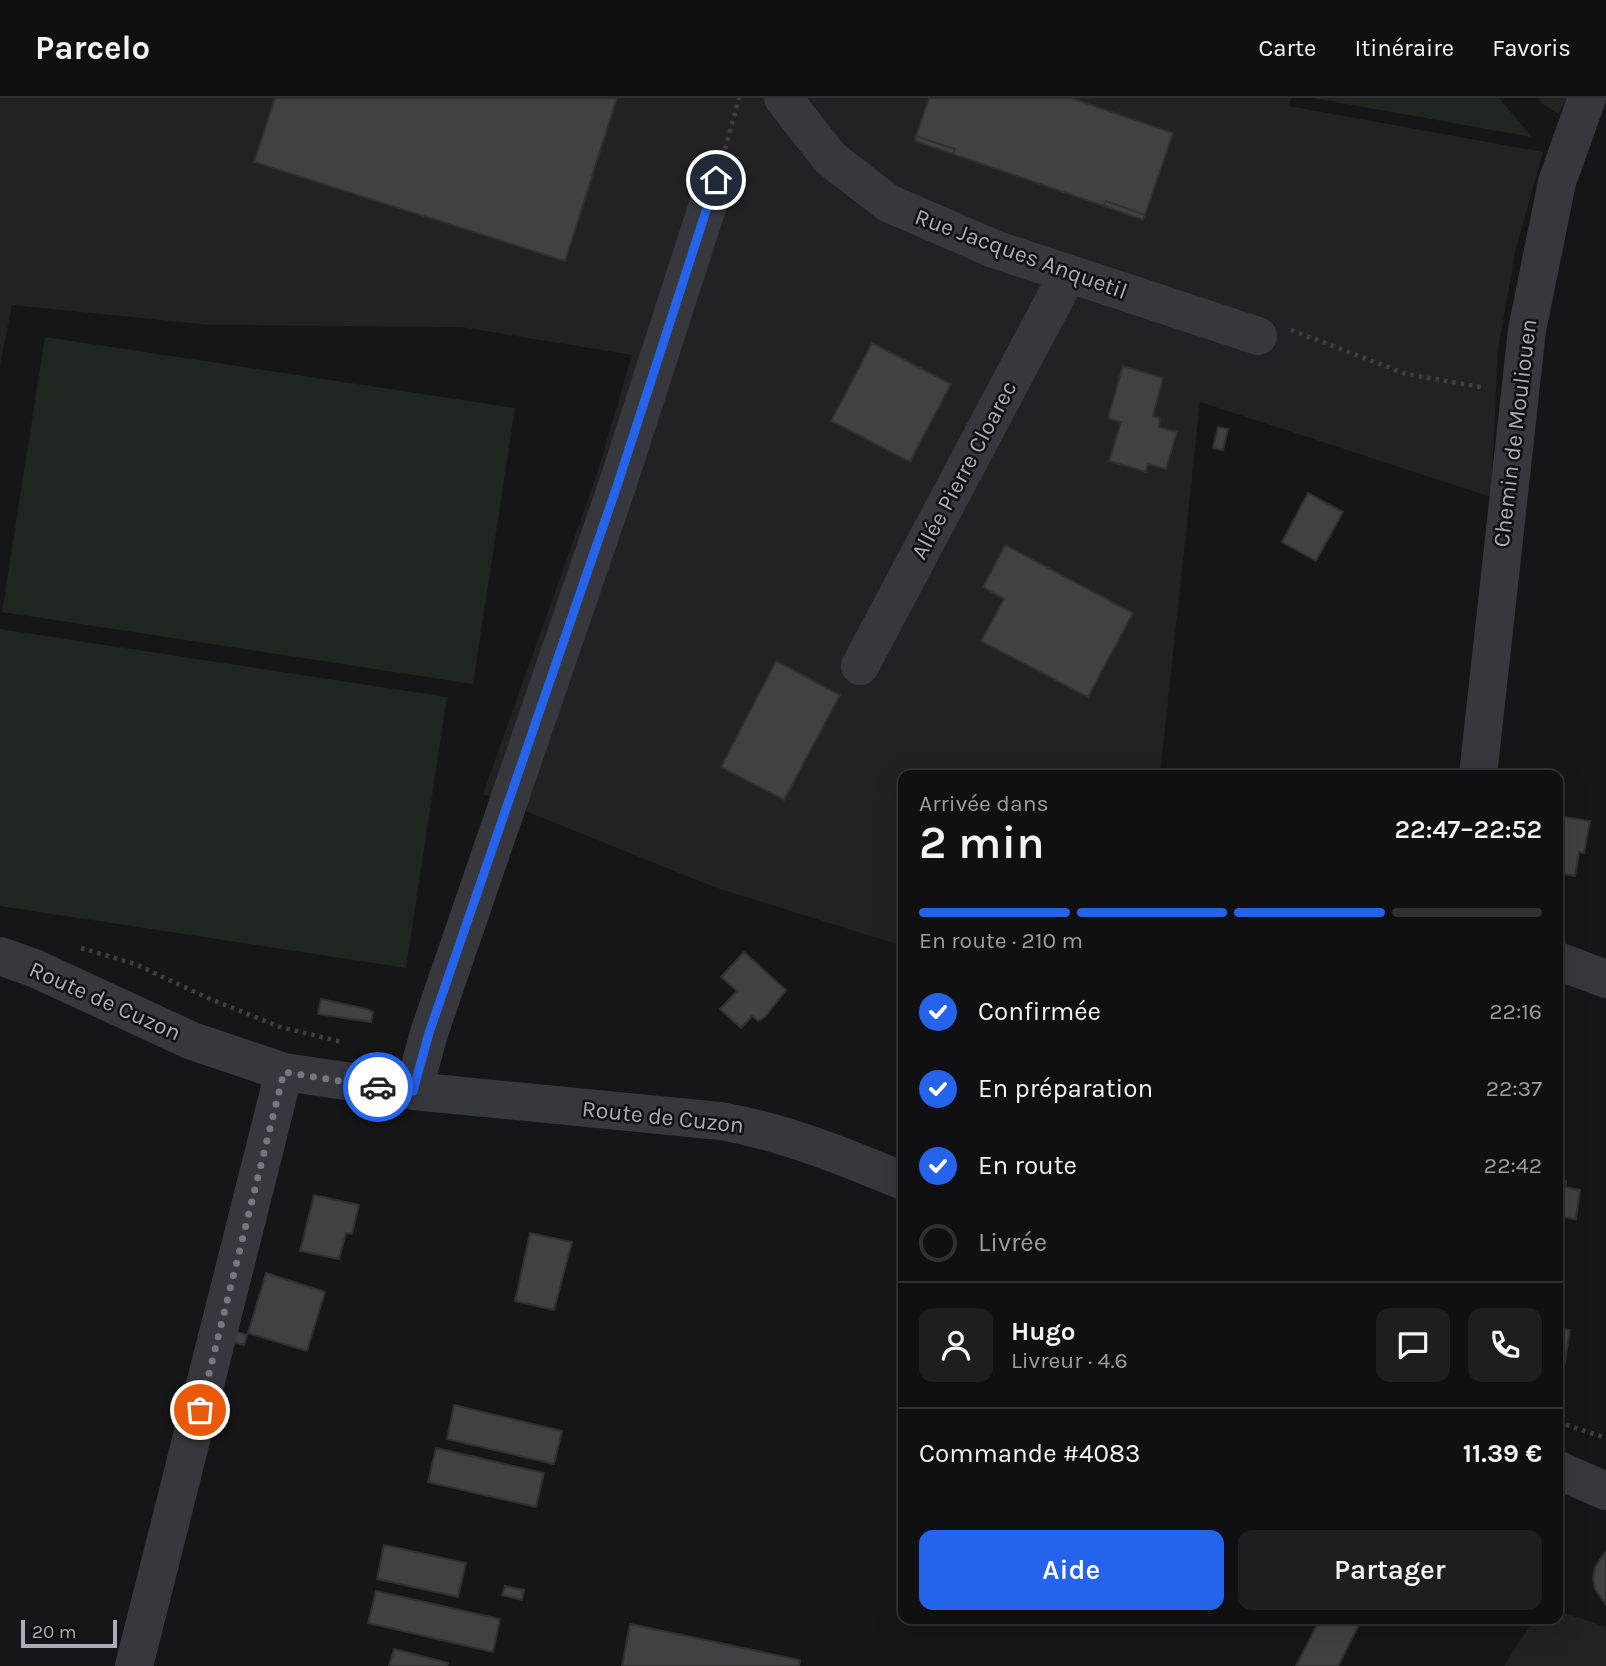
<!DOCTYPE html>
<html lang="fr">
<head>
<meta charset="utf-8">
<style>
  body { margin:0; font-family:Karla,sans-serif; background:#1e1e20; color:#f1f3f6; height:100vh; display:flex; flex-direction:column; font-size:26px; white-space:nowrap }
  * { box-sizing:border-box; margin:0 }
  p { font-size:23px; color:#9c9d9f }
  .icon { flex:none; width:38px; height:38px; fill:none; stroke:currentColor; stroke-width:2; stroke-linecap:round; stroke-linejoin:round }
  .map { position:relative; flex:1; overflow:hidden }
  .sheet { position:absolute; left:898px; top:672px; width:665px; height:854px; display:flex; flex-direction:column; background:#101012; border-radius:14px; box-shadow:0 7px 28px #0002,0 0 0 2px #303032 }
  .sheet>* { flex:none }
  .scale { position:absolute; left:21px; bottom:18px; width:96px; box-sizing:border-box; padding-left:7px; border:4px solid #a8adb8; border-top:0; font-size:19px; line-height:24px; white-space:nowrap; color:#a8adb8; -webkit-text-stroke:5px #111113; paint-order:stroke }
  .pin { position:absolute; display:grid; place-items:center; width:60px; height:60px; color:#fff; margin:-30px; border:4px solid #fff; border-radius:50%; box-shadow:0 2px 7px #0007 }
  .courier { position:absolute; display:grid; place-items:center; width:70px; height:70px; margin:-35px; border:5px solid #2563eb; border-radius:50%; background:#fff; color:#222; box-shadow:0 2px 9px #0007 }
  .overview em { font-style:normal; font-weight:600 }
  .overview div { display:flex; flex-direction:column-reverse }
  .overview { display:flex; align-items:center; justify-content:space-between; height:119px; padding:0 21px }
  h1 { font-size:46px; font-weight:600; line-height:52px }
  .bar { display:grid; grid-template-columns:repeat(4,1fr); gap:10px 7px; align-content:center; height:84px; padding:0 21px }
  .bar i { height:9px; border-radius:5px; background:#303032 }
  .bar .active { background:#2563eb }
  .bar p { grid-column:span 4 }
  .line { display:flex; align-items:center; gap:18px; padding:0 21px; border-top:2px solid #303032 }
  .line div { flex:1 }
  .round { display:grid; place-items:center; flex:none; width:74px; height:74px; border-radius:14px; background:#1e1e20 }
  ol { padding:0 21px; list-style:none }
  li { display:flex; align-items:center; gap:21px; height:77px }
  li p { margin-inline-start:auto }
  li .icon { padding:7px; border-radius:50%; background:#2563eb; color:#fff; stroke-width:4 }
  li:last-child { color:#9c9d9f }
  li i { width:38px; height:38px; border:4px solid #303032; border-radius:50% }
  .action { display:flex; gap:14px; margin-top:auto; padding:14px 21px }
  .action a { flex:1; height:80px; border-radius:14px; background:#2563eb; color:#fff; font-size:28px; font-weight:600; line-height:80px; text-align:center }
  .action a+a { background:#1e1e20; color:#f1f3f6 }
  header { display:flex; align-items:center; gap:42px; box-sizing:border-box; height:98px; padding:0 35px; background:#101012; border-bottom:2px solid #303032 }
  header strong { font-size:33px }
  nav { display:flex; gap:38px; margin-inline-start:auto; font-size:24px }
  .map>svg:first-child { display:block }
  .built { fill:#222225 }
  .green { fill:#1e261f }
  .building { fill:#404145; stroke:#303034; stroke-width:2 }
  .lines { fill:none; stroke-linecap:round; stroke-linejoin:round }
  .path { stroke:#3d3f44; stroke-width:4.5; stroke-dasharray:3.5 5; stroke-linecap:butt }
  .minor { stroke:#37383d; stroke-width:38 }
  .done { stroke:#757880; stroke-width:7; stroke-dasharray:0 12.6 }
  .route { stroke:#2563eb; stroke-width:9 }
  .labels { text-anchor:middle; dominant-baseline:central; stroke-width:5; stroke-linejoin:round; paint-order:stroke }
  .street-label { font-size:23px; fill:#a8adb8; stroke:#111113 }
</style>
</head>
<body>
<header>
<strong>Parcelo</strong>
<nav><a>Carte</a><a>Itinéraire</a><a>Favoris</a></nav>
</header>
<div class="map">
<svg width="1606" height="1568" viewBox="0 0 1606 1568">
  <rect width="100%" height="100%" fill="#161618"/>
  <path class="built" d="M0,0H1290L1289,8L1543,54L1516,151L1498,251L1491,399L1200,304L1160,677H903V848L714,789L483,696L596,379L632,257L461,229L210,227L12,207L0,267Z
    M1558,1513L1606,1529V1568H1504L1534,1521H1558Z"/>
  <path class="green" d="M1313,0H1499L1532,39Z
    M1539,0H1567L1558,16L1540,4Z
    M45,239L515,310L473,586L2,514Z
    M0,531L447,599L406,870L0,808Z"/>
  <path class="building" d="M275,0H617L565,163L254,64Z
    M929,0H1071L1173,35L1145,117L1106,103L1104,108L953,56L955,51L916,38Z
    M916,38L955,51L953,56L915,43Z
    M1106,103L1145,117L1143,122L1104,108Z
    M872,245L951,286L910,364L831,323Z
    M1123,268L1163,280L1153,318L1160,320L1159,329L1177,334L1166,371L1148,366L1146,374L1109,363L1121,324L1108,320Z
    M1218,329L1228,331L1223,352L1213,350Z
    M1308,395L1343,414L1316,463L1282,444Z
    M1005,447L1133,515L1088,599L981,543L1004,501L983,489Z
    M776,563L840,597L784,702L721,669Z
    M1558,718L1590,723L1584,755L1579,754L1575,778L1558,775Z
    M744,854L786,892L765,919L758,923L752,918L741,930L720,911L737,893L721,879Z
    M321,901L367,911L373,914L371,924L318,916Z
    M1558,1081L1566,1083V1089L1580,1092L1576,1121L1562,1119L1560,1136Z
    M314,1097L359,1107L352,1136L346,1135L339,1161L300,1153Z
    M530,1135L572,1144L554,1212L515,1203Z
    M266,1175L325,1194L307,1253L248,1235Z
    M1558,1230L1570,1232L1564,1269L1558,1268Z
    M237,1234L247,1237L244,1247L234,1244Z
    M454,1307L562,1333L554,1366L447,1341Z
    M436,1350L544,1375L536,1409L428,1384Z
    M384,1447L466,1465L458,1499L377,1481Z
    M1606,1453V1507L1595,1491L1593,1480L1595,1469Z
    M505,1488L524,1492L522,1502L502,1497Z
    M376,1493L500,1521L493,1554L368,1525Z
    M1320,1521H1362L1338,1568H1296Z
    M630,1526L800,1562L799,1568H622Z
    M394,1551L448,1565L447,1568H389Z"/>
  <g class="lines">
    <path class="path" d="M725,51L739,0
      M1291,232L1406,276L1486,290
      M81,850L135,866L208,900L280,929L342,944
      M1558,1324L1606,1340"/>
    <path class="minor" d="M783,0L830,60L888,105L994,151L1258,238
      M860,568L1068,176
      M1478,677L1527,232L1557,84L1587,0
      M0,858L34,870L192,943L284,974L413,993L720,1023C784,1034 843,1058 903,1083
      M1558,863L1606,881
      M413,993L429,935L618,385L716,82
      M1558,1372L1606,1393
      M134,1568L284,974"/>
  </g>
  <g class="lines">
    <path class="done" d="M200,1312L284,974L378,989"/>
    <path class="route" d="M378,989L413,993L429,935L618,385L716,82"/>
  </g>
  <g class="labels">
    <g class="street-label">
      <text transform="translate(1021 156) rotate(20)">Rue Jacques Anquetil</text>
      <text transform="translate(1515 335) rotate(-83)">Chemin de Mouliouen</text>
      <text transform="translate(964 372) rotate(-62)">Allée Pierre Cloarec</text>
      <text transform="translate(105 903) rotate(24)">Route de Cuzon</text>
      <text transform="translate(663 1019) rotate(6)">Route de Cuzon</text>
    </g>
  </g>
</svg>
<div class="scale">20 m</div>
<div class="pin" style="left:200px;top:1312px;background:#ea580c"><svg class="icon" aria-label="bag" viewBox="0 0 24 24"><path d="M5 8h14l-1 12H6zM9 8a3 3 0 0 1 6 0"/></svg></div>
<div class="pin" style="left:716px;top:82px;background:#1f2937"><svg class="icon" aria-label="home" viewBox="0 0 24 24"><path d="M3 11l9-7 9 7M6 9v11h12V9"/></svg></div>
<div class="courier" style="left:378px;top:989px"><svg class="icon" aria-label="car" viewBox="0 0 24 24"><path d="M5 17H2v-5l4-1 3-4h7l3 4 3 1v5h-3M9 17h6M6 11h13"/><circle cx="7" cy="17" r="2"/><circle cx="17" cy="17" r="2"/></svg></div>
<section class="sheet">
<div class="overview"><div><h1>2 min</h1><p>Arrivée dans</p></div><em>22:47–22:52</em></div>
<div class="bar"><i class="active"></i><i class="active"></i><i class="active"></i><i></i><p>En route · 210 m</p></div>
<ol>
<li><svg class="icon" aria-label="check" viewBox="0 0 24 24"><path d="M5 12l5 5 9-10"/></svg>Confirmée<p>22:16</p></li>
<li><svg class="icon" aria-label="check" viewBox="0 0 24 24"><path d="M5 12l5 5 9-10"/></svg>En préparation<p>22:37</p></li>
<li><svg class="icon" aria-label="check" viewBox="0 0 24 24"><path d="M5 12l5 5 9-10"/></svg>En route<p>22:42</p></li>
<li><i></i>Livrée</li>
</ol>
<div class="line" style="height:126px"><a class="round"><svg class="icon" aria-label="person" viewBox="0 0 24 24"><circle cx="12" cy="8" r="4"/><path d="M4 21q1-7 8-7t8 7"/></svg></a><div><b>Hugo</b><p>Livreur · 4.6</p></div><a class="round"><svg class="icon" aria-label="chat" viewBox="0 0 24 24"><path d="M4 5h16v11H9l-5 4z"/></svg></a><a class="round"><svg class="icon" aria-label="phone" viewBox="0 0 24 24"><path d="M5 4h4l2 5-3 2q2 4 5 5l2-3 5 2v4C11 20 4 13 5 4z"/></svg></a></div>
<div class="line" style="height:91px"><div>Commande #4083</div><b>11.39 €</b></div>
<div class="action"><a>Aide</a><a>Partager</a></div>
</section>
</div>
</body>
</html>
